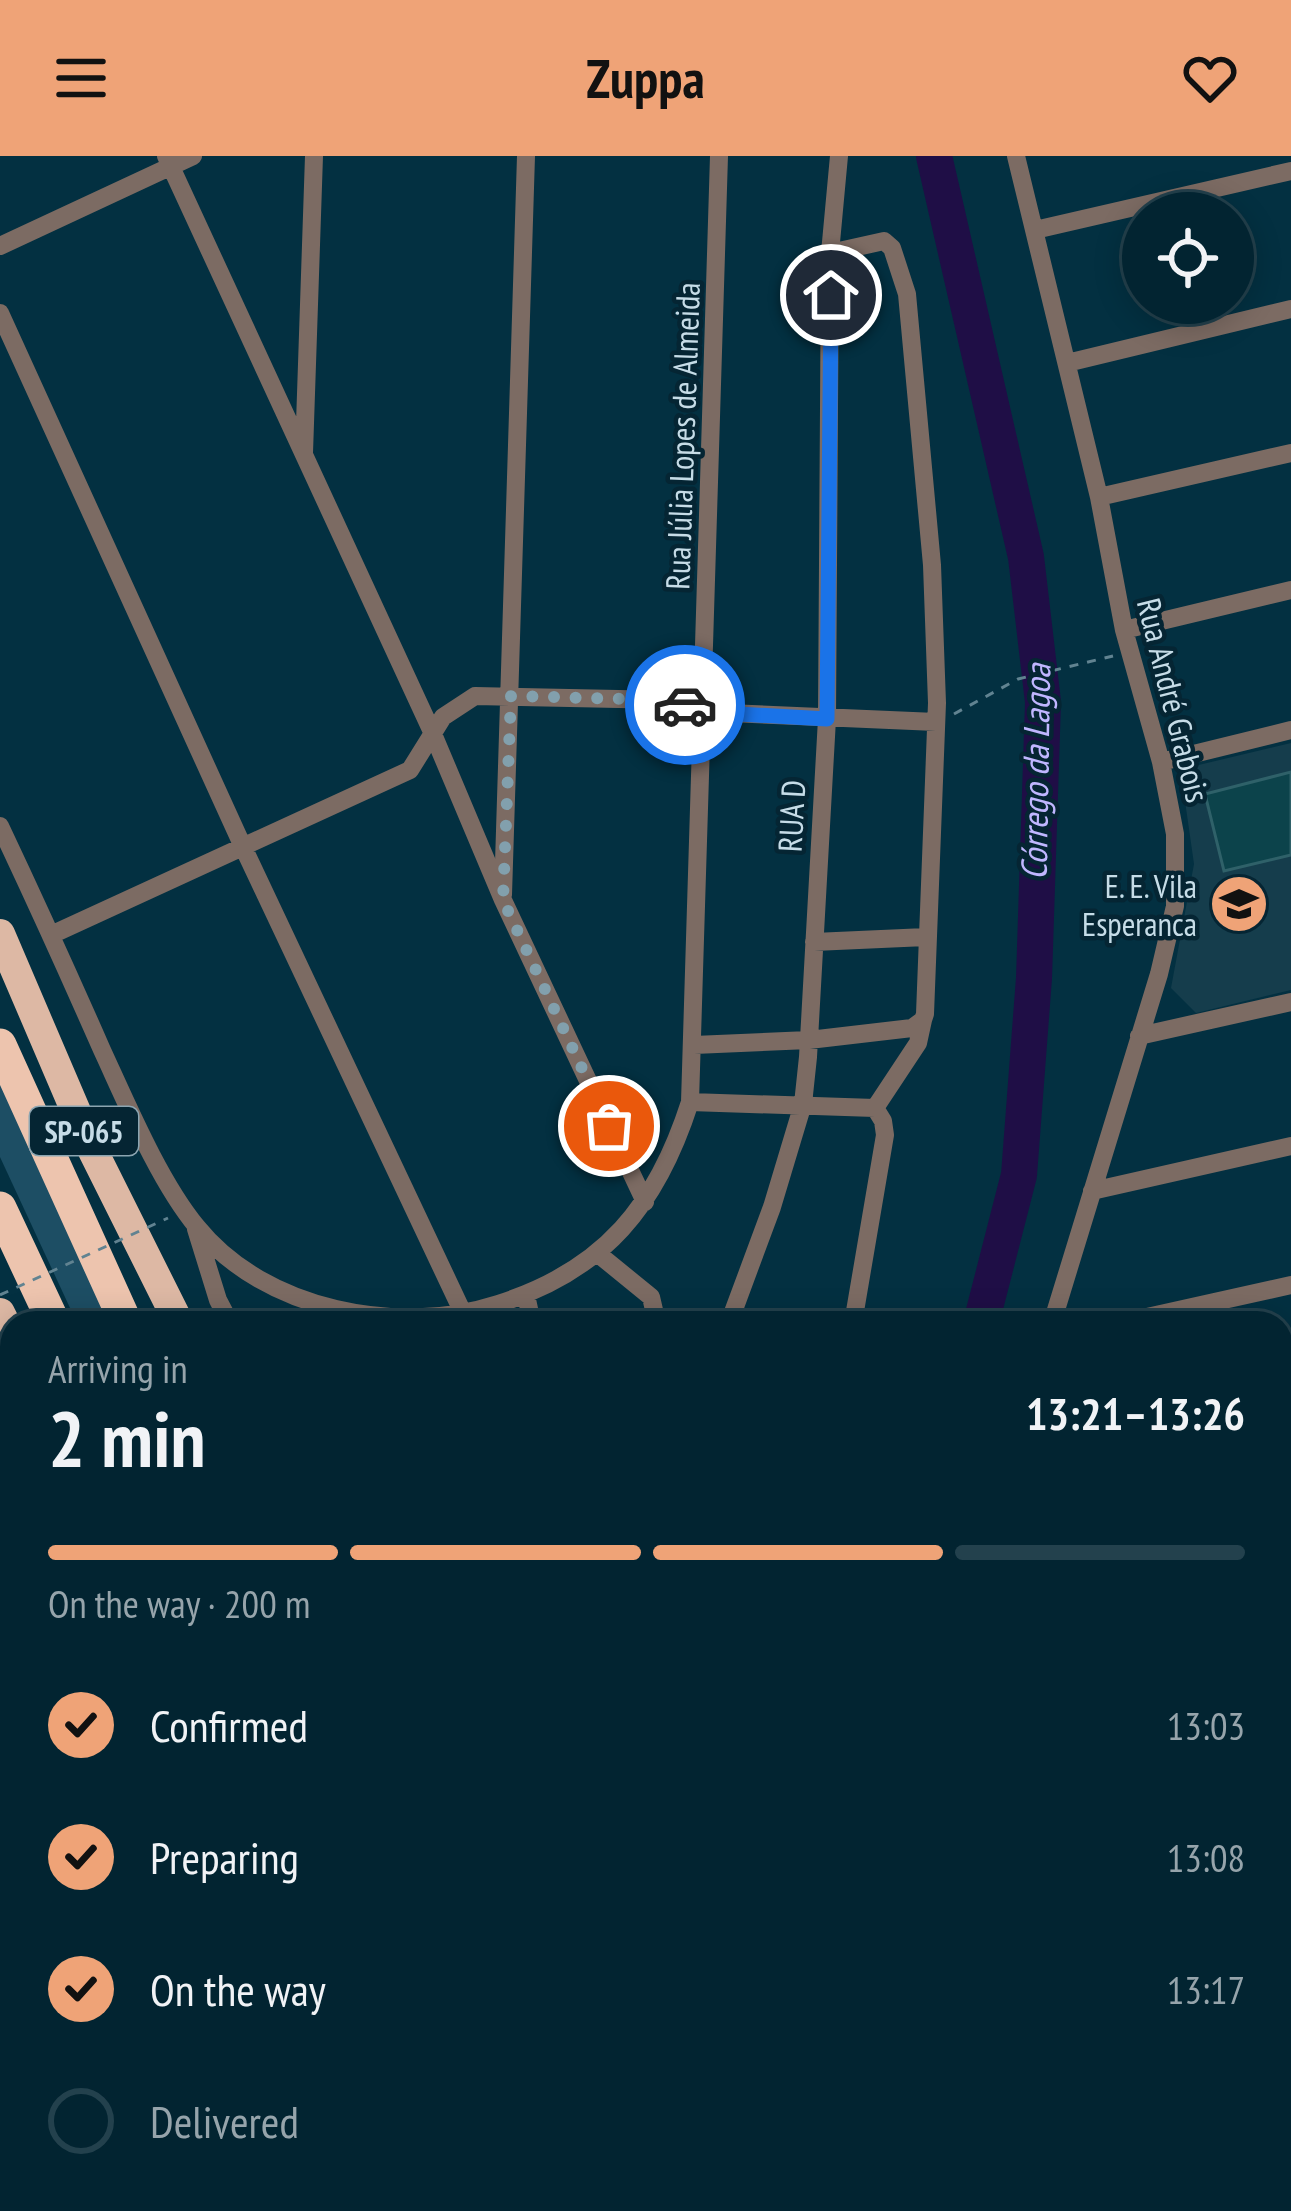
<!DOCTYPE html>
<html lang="en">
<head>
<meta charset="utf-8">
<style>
  body { margin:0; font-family:"PT Sans Narrow",sans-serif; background:#0c2c39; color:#f1f3f6; height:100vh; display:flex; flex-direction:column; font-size:45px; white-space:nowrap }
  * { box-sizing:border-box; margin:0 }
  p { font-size:39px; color:#96a4ab }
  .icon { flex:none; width:66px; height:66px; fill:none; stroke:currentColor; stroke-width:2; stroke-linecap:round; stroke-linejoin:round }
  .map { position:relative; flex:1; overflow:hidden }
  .side { position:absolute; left:0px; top:1155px; width:1293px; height:900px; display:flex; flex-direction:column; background:#022431; border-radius:36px 36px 0 0; box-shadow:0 6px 30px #0003,0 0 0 3px #23414d }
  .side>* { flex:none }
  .controls { position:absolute; left:1122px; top:36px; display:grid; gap:24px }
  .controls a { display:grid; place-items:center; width:132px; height:132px; border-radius:50%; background:#022431; box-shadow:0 6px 30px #0003,0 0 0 3px #23414d; font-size:60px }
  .pin { position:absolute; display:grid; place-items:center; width:102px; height:102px; color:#fff; margin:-51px; border:6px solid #fff; border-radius:50%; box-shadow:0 3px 12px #0007 }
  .courier { position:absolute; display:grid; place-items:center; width:120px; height:120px; margin:-60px; border:9px solid #1a73e8; border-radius:50%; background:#fff; color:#222; box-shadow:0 3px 15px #0007 }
  .head em { font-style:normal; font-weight:600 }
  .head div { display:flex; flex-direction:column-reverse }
  .head { display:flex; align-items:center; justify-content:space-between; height:204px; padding:0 48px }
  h1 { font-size:78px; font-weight:600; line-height:90px }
  .bar { display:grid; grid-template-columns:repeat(4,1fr); gap:18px 12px; align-content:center; height:144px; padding:0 48px }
  .bar i { height:15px; border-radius:9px; background:#23414d }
  .bar .on { background:#efa377 }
  .bar p { grid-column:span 4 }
  ol { padding:0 48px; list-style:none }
  li { display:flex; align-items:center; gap:36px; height:132px }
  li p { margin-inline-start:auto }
  li .icon { padding:12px; border-radius:50%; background:#efa377; color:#111; stroke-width:4 }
  li:last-child { color:#96a4ab }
  li i { width:66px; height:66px; border:6px solid #23414d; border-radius:50% }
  header { display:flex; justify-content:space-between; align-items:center; height:156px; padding:0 48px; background:#efa377; color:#111; font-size:54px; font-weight:600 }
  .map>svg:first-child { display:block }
  .built { fill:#153d4c }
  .green { fill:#1d4e64 }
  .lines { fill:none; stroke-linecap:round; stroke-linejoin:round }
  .river { stroke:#1f0e46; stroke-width:36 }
  .building { fill:#0c434b; stroke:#2f6169; stroke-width:3 }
  .path { stroke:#618391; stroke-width:3; stroke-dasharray:9 9; stroke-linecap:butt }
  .minor { stroke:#7c6b63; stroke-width:18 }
  .trunk { stroke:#ddb8a4; stroke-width:30 }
  .motorway { stroke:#edc4ae; stroke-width:33 }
  .path-bridge { stroke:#618391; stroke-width:3; stroke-dasharray:9 9; stroke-linecap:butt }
  .done { stroke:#82a0ad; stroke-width:12; stroke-dasharray:0 21.6 }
  .route { stroke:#1a73e8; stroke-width:15 }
  .labels { text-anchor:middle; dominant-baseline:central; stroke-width:9; stroke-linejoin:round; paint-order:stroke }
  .shield { fill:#052533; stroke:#8ca5b1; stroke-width:3 }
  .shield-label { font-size:30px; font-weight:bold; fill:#c6dce7 }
  .street-label { font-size:33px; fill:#c6dce7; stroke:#052533 }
  .poi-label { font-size:33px; fill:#c6dce7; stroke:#052533; text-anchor:end }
  .water-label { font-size:36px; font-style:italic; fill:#c0b6ff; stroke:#052533 }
</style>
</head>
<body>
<header><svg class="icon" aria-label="menu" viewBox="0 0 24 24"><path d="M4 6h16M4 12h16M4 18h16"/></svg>Zuppa<svg class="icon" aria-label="heart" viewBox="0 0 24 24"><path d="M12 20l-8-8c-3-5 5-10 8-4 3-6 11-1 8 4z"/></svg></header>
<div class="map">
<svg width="1291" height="2055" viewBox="0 0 1291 2055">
  <rect width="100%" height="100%" fill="#033041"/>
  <path class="built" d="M1291,587V834L1196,857L1171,832L1194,708L1185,645L1186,612Z"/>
  <path class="green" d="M0,920L112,1167H77L0,1001Z"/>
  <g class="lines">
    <path class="river" d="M934,0L1026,401L1043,546L1034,822L1019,1019L981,1167"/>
  </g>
  <path class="building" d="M1291,616V699L1224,715L1205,638Z"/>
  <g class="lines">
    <path class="path" d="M954,558L1018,523L1113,500"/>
    <path class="minor" d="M166,0L433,578L503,744L645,1046
      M1016,0L1099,341L1124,474L1161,606L1175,678V750L1159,818L1052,1167
      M1035,74L1291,15
      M0,90L193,0
      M0,157L244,693L463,1157
      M1067,207L1291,153
      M304,297L314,0
      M1099,341L1291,297
      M1124,474L1291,434
      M1161,606L1291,574
      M0,670C35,744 69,819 102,894C127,948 159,1025 197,1071C265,1155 399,1180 498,1148C605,1114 657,1049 690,946L719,0
      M503,739L526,0
      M51,779L410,614L443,561L475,540L668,544L704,556L936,566
      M814,786L926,781
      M1139,880L1291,846
      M694,889L809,884L912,872L923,864L925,858L937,547L932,409L907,138L892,92L884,85L830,97
      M690,946L875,952
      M875,952L918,887L923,864
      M1092,1035L1291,990
      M196,1073L218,1144L230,1167
      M597,1097L651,1141L657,1167
      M526,1139L532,1167
      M729,1167L772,1051L803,948L808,901L827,563L830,97L839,0
      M853,1167L885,979L883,965L875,952
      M1120,1167L1291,1129
      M0,1283L12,1310
      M1281,1347L1291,1342
      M0,1405L12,1400
      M119,2055L123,2043
      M244,2055L247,2043"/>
    <path class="trunk" d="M0,778L92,993L179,1167
      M0,1157L12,1181
      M391,2043L396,2055
      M593,2043L598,2055"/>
    <path class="motorway" d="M0,889L126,1167
      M0,1052L54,1167
      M455,2043L461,2055
      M532,2043L538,2055"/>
    <path class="path-bridge" d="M0,1139L168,1062"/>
  </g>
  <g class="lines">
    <path class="done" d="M609,970L503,744L511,540L668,544L685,549"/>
    <path class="route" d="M685,549L704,556L827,563L831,139"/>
  </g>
  <defs>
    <g id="school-disc" transform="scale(3)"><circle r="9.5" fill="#efa377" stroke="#052533"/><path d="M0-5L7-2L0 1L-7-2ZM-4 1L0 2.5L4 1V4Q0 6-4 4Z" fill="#111"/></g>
  </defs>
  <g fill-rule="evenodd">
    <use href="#school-disc" x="1239" y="748"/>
  </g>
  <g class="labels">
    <rect class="shield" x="30" y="951" width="108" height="48" rx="9"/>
    <g class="shield-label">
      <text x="84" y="975">SP-065</text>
    </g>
    <g class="street-label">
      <text transform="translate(682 280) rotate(-88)">Rua Júlia Lopes de Almeida</text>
      <text transform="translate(1174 544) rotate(76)">Rua André Grabois</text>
      <text transform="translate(791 660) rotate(-87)">RUA D</text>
    </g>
    <g class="poi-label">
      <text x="1197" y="729">E. E. Vila<tspan x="1197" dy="38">Esperanca</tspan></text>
    </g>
    <g class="water-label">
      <text transform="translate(1035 616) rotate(-89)">Córrego da Lagoa</text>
    </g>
  </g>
</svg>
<div class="controls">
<a><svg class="icon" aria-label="locate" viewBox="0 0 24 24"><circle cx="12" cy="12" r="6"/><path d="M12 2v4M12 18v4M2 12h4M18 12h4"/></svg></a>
</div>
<div class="pin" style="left:609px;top:970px;background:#ea580c"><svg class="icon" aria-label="bag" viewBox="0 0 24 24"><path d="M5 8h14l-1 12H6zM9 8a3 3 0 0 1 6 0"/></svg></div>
<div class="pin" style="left:831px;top:139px;background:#1f2937"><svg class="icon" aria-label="home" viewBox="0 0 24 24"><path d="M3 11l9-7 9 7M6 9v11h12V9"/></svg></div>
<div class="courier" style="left:685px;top:549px"><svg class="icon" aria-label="car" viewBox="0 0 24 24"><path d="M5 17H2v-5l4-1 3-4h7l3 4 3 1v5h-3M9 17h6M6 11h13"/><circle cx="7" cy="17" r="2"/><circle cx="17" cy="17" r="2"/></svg></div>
<section class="side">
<div class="head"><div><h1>2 min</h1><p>Arriving in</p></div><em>13:21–13:26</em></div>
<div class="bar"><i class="on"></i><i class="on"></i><i class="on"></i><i></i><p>On the way · 200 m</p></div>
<ol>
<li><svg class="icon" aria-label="check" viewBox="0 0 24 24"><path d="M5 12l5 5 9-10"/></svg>Confirmed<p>13:03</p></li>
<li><svg class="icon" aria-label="check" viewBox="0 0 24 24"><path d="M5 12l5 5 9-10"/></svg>Preparing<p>13:08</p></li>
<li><svg class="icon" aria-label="check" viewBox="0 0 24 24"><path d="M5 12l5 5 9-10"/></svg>On the way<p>13:17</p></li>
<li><i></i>Delivered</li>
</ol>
</section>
</div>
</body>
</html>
